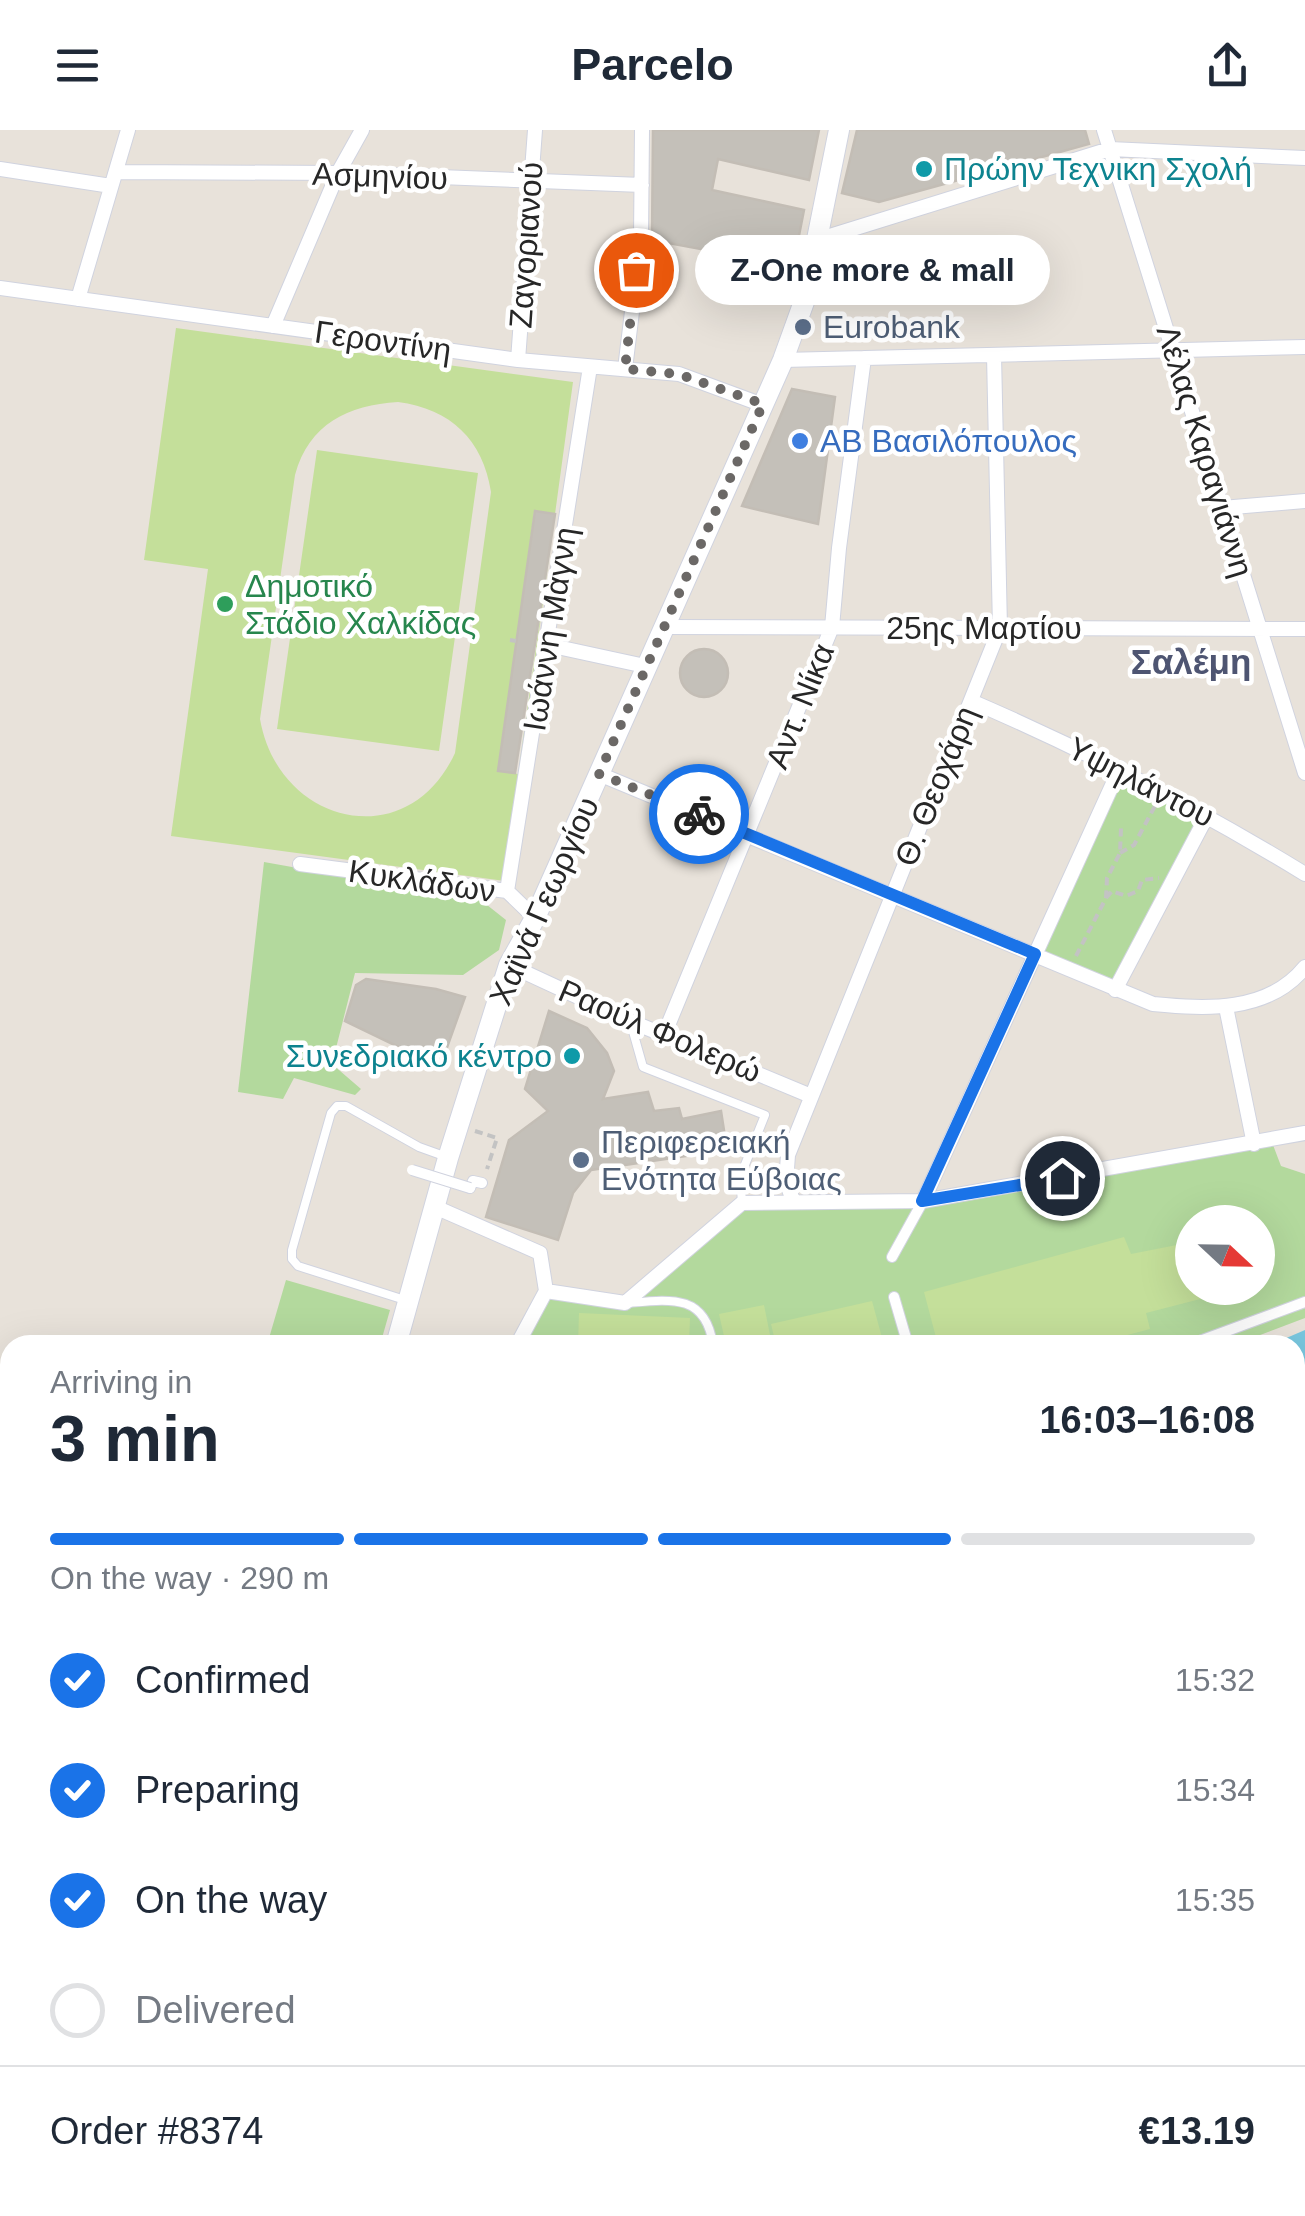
<!DOCTYPE html>
<html lang="en">
<head>
<meta charset="utf-8">
<style>
  body { margin:0; font-family:Arial,sans-serif; background:#f2f2f3; color:#1f2937; height:100vh; display:flex; flex-direction:column; font-size:38px; white-space:nowrap }
  * { box-sizing:border-box; margin:0 }
  p { font-size:32px; color:#747a83 }
  .icon { flex:none; width:55px; height:55px; fill:none; stroke:currentColor; stroke-width:2; stroke-linecap:round; stroke-linejoin:round }
  .map { position:relative; flex:1; overflow:hidden }
  .panel { position:absolute; left:0px; top:1205px; width:1305px; height:882px; display:flex; flex-direction:column; background:#fff; border-radius:30px 30px 0 0; box-shadow:0 10px 40px #0002 }
  .panel>* { flex:none }
  .needle { width:65px; rotate:112deg }
  .fabs { position:absolute; left:1175px; top:1075px; display:grid; gap:20px }
  .fabs a { display:grid; place-items:center; width:100px; height:100px; border-radius:50%; background:#fff; box-shadow:0 10px 40px #0002; font-size:50px }
  .pin { position:absolute; display:grid; place-items:center; width:85px; height:85px; color:#fff; margin:-42px; border:5px solid #fff; border-radius:50%; box-shadow:0 2px 10px #0007 }
  .courier { position:absolute; display:grid; place-items:center; width:100px; height:100px; margin:-50px; border:8px solid #1a73e8; border-radius:50%; background:#fff; color:#222; box-shadow:0 2px 12px #0007 }
  .bubble { position:absolute; height:70px; border-radius:35px; background:#fff; box-shadow:0 10px 40px #0002; font-size:32px; font-weight:700; line-height:70px; text-align:center }
  .headline em { font-style:normal; font-weight:700 }
  .headline div { display:flex; flex-direction:column-reverse }
  .headline { display:flex; align-items:center; justify-content:space-between; height:170px; padding:0 50px }
  h1 { font-size:65px; font-weight:700; line-height:75px }
  .bar { display:grid; grid-template-columns:repeat(4,1fr); gap:15px 10px; align-content:center; height:120px; padding:0 50px }
  .bar i { height:12px; border-radius:8px; background:#e0e1e3 }
  .bar .current { background:#1a73e8 }
  .bar p { grid-column:span 4 }
  .line { display:flex; align-items:center; gap:25px; padding:0 50px; border-top:2px solid #e0e1e3 }
  .line div { flex:1 }
  ol { padding:0 50px; list-style:none }
  li { display:flex; align-items:center; gap:30px; height:110px }
  li p { margin-inline-start:auto }
  li .icon { padding:10px; border-radius:50%; background:#1a73e8; color:#fff; stroke-width:4 }
  li:last-child { color:#747a83 }
  li i { width:55px; height:55px; border:5px solid #e0e1e3; border-radius:50% }
  header { display:flex; justify-content:space-between; align-items:center; height:130px; padding:0 50px; background:#fff; font-size:45px; font-weight:700 }
  .map>svg:first-child { display:block }
  .green { fill:#b3d99d; fill-rule:evenodd }
  .sand { fill:#eae2c0 }
  .pitch { fill:#c4df9a; fill-rule:evenodd }
  .water { fill:#79c7df }
  .building { fill:#c4c0b9; stroke:#c3bdb5; stroke-width:2.5 }
  .lines { fill:none; stroke-linecap:round; stroke-linejoin:round }
  .service-casing { stroke:#d0d3df; stroke-width:10 }
  .pedestrian-casing { stroke:#d0d3df; stroke-width:12 }
  .minor-casing { stroke:#d0d3df; stroke-width:16 }
  .secondary-casing { stroke:#d0d3df; stroke-width:22 }
  .primary-casing { stroke:#c3c3c3; stroke-width:25 }
  .path { stroke:#c3c3c3; stroke-width:4; stroke-dasharray:8 5; stroke-linecap:butt }
  .service { stroke:#fff; stroke-width:8 }
  .pedestrian { stroke:#fff; stroke-width:10 }
  .minor { stroke:#fff; stroke-width:14 }
  .secondary { stroke:#fff; stroke-width:20 }
  .primary { stroke:#dfbf69; stroke-width:22 }
  .pedestrian-bridge-casing { stroke:#d0d3df; stroke-width:12; stroke-linecap:butt }
  .pedestrian-bridge { stroke:#fff; stroke-width:10 }
  .done { stroke:#6b6866; stroke-width:10; stroke-dasharray:0 18 }
  .route { stroke:#1a73e8; stroke-width:12 }
  .culture-dot { fill:#0f9aa8; stroke:#fff; stroke-width:4 }
  .service-dot { fill:#5c6f8a; stroke:#fff; stroke-width:4 }
  .shop-dot { fill:#3f7fe0; stroke:#fff; stroke-width:4 }
  .leisure-dot { fill:#2e9e5b; stroke:#fff; stroke-width:4 }
  .labels { text-anchor:middle; dominant-baseline:central; stroke-width:9; stroke-linejoin:round; paint-order:stroke }
  .culture-label { font-size:32px; fill:#0d838f; stroke:#fff; text-anchor:start }
  .street-label { font-size:32px; fill:#272727; stroke:#fff }
  .service-label { font-size:32px; fill:#4e5e75; stroke:#fff; text-anchor:start }
  .shop-label { font-size:32px; fill:#366cbe; stroke:#fff; text-anchor:start }
  .leisure-label { font-size:32px; fill:#27864d; stroke:#fff; text-anchor:start }
  .neighbourhood-label { font-size:35px; font-weight:bold; fill:#4e5572; stroke:#fff }
</style>
</head>
<body>
<header><svg class="icon" aria-label="menu" viewBox="0 0 24 24"><path d="M4 6h16M4 12h16M4 18h16"/></svg>Parcelo<svg class="icon" aria-label="share" viewBox="0 0 24 24"><path d="M12 15V3M7 8l5-5 5 5M5 13v7h14v-7"/></svg></header>
<div class="map">
<svg width="1305" height="2086" viewBox="0 0 1305 2086">
  <rect width="100%" height="100%" fill="#e8e2da"/>
  <path class="green" d="M1120,638L1208,684L1115,860L1035,824Z
    M264,732L482,771L506,790L499,820L463,845L355,843L332,934L361,959L355,965L294,948L283,969L238,962Z
    M1273,1015L1281,1036L1305,1044V1188L1234,1215H522L549,1166L625,1176L744,1077L927,1075ZM1192,1092H1258V1158H1192Z
    M286,1150L390,1180L380,1215H267Z"/>
  <path class="sand" d="M191,2078H263L259,2086H191Z"/>
  <path class="pitch" d="M176,198L573,252L505,751L171,706L208,439L144,430ZM398,272C451,279 483,310 491,362L455,623C407,727 278,694 260,589L295,345C309,294 348,275 398,272ZM534,382L555,384L518,644L499,640Z
    M317,320L478,343L439,621L277,599Z
    M1124,1107L1131,1124L1192,1112V1158H1243L1146,1183L1150,1199L1090,1215H938L924,1162Z
    M872,1171L884,1215H776L771,1194Z
    M764,1175L772,1215H726L719,1184Z
    M579,1183L690,1188L689,1215H578Z"/>
  <path class="water" d="M1305,1200V2086H272L276,2078H1295V1215H1270Z"/>
  <path class="building" d="M653,0H819L809,50L718,29L712,60L804,80L793,136L652,110Z
    M857,0H1085L1089,14L879,72L842,63Z
    M792,259L835,267L818,394L742,376Z
    M535,381L555,384L515,643L498,641Z
    M680 543a24 24 0 1 1 48 0a24 24 0 1 1-48 0Z
    M366,849L436,859L465,867L440,937L345,891L356,855Z
    M549,881L587,898L607,923L614,941L603,969L648,962L654,981L679,978L682,989L721,981L727,1020L591,1040L573,1063L558,1110L486,1087L509,1010L548,981L525,959Z"/>
  <g class="lines">
    <g class="service-casing">
      <path id="service" d="M630,891L643,937L765,985L740,1047L742,1072
        M408,1171L298,1136L292,1129V1120L331,983L337,976H346L419,1017L444,1026
        M629,1173C671,1169 706,1164 713,1215
        M0,2004L10,2006"/>
    </g>
    <g class="pedestrian-casing">
      <path id="pedestrian" d="M470,1058L473,1051L482,1053
        M892,1127L923,1071
        M894,1167L908,1215
        M1189,1215L1305,1172"/>
    </g>
    <g class="minor-casing">
      <path id="minor" d="M1104,0L1305,643
        M0,39L111,56
        M118,42L338,43L642,55
        M817,110L1110,19L1305,28
        M0,158L518,230L679,244L763,275
        M78,169L128,0
        M273,196L338,43L362,0
        M518,230L535,0
        M783,230L1305,217
        M625,239L641,108L642,0
        M1222,378L1305,371
        M664,497L1305,499
        M548,515L645,536
        M971,571C1087,621 1197,678 1305,744
        M599,644L1153,874C1206,879 1268,883 1305,837
        M300,734L507,761L535,788
        M507,761L590,237
        M509,835L630,891L811,966
        M1115,860L1208,684
        M1226,877L1254,1014
        M664,905L832,497L839,418L864,228
        M793,1070L786,1052L788,1025L1000,498L994,225
        M923,1071L1120,638
        M435,1077L540,1123L546,1161L517,1215
        M546,1161L625,1173L742,1073L923,1071L1305,1003
        M0,1421H10
        M0,1599L10,1598
        M0,1724L10,1689"/>
    </g>
    <g class="secondary-casing">
      <path id="secondary" d="M396,1215L448,1028L509,835L535,788L783,230L805,169L839,0"/>
    </g>
    <g class="primary-casing">
      <path id="primary" d="M0,1887L10,1890
        M160,2086V2078"/>
    </g>
    <path class="path" d="M510,510L516,511
      M1120,723L1134,715L1155,676
      M1106,768L1112,761L1126,766L1138,761L1142,750L1159,748
      M1076,826L1106,768L1107,748L1120,723L1121,698
      M475,1001L497,1008L487,1039"/>
    <use href="#service" class="service"/>
    <use href="#pedestrian" class="pedestrian"/>
    <use href="#minor" class="minor"/>
    <use href="#secondary" class="secondary"/>
    <use href="#primary" class="primary"/>
    <g class="pedestrian-bridge-casing">
      <path id="pedestrian-bridge" d="M412,1040L470,1058"/>
    </g>
    <use href="#pedestrian-bridge" class="pedestrian-bridge"/>
  </g>
  <g class="lines">
    <path class="done" d="M636,140L625,239L678,244L763,274L599,644L699,684"/>
    <path class="route" d="M699,684L1035,824L922,1071L1062,1048"/>
  </g>
  <g class="culture-dot">
    <circle cx="924" cy="39" r="10"/>
    <circle cx="572" cy="926" r="10"/>
  </g>
  <g class="service-dot">
    <circle cx="803" cy="197" r="10"/>
    <circle cx="581" cy="1030" r="10"/>
  </g>
  <circle class="shop-dot" cx="800" cy="311" r="10"/>
  <circle class="leisure-dot" cx="225" cy="474" r="10"/>
  <g class="labels">
    <g class="culture-label">
      <text x="944" y="39">Πρώην Τεχνικη Σχολή</text>
      <text x="552" y="926" text-anchor="end">Συνεδριακό κέντρο</text>
    </g>
    <g class="street-label">
      <text transform="translate(380 46) rotate(2)">Ασμηνίου</text>
      <text transform="translate(526 115) rotate(-86)">Ζαγοριανού</text>
      <text transform="translate(383 211) rotate(8)">Γεροντίνη</text>
      <text transform="translate(1205 321) rotate(73)">Λέλας Καραγιάννη</text>
      <text x="984" y="498">25ης Μαρτίου</text>
      <text transform="translate(550 499) rotate(-81)">Ιωάννη Μὰγνη</text>
      <text transform="translate(800 576) rotate(-68)">Αντ. Νίκα</text>
      <text transform="translate(1141 652) rotate(27)">Υψηλάντου</text>
      <text transform="translate(936 656) rotate(-68)">Θ. Θεοχάρη</text>
      <text transform="translate(422 751) rotate(8)">Κυκλάδων</text>
      <text transform="translate(544 771) rotate(-66)">Χαϊνά Γεωργίου</text>
      <text transform="translate(660 901) rotate(23)">Ραούλ Φολερώ</text>
    </g>
    <g class="service-label">
      <text x="823" y="197">Eurobank</text>
      <text x="601" y="1012">Περιφερειακή<tspan x="601" dy="37">Ενότητα Εύβοιας</tspan></text>
    </g>
    <g class="shop-label">
      <text x="820" y="311">ΑΒ Βασιλόπουλος</text>
    </g>
    <g class="leisure-label">
      <text x="245" y="456">Δημοτικό<tspan x="245" dy="37">Στάδιο Χαλκίδας</tspan></text>
    </g>
    <g class="neighbourhood-label">
      <text x="1191" y="531">Σαλέμη</text>
    </g>
  </g>
</svg>
<div class="fabs">
<a><svg class="needle" viewBox="-14 -14 28 28"><path d="M0-13l5 13h-10z" fill="#e53935"/><path d="M0 13l5-13h-10z" fill="#747a83"/></svg></a>
</div>
<div class="pin" style="left:636px;top:140px;background:#ea580c"><svg class="icon" aria-label="bag" viewBox="0 0 24 24"><path d="M5 8h14l-1 12H6zM9 8a3 3 0 0 1 6 0"/></svg></div>
<div class="pin" style="left:1062px;top:1048px;background:#1f2937"><svg class="icon" aria-label="home" viewBox="0 0 24 24"><path d="M3 11l9-7 9 7M6 9v11h12V9"/></svg></div>
<div class="courier" style="left:699px;top:684px"><svg class="icon" aria-label="bike" viewBox="0 0 24 24"><circle cx="6" cy="16" r="4"/><circle cx="18" cy="16" r="4"/><path d="M6 16l4-8h5l3 8M10 8l3 8H6M13 5h3"/></svg></div>
<div class="bubble" style="left:695px;top:105px;width:355px">Z-One more &amp; mall</div>
<section class="panel">
<div class="headline"><div><h1>3 min</h1><p>Arriving in</p></div><em>16:03–16:08</em></div>
<div class="bar"><i class="current"></i><i class="current"></i><i class="current"></i><i></i><p>On the way · 290 m</p></div>
<ol>
<li><svg class="icon" aria-label="check" viewBox="0 0 24 24"><path d="M5 12l5 5 9-10"/></svg>Confirmed<p>15:32</p></li>
<li><svg class="icon" aria-label="check" viewBox="0 0 24 24"><path d="M5 12l5 5 9-10"/></svg>Preparing<p>15:34</p></li>
<li><svg class="icon" aria-label="check" viewBox="0 0 24 24"><path d="M5 12l5 5 9-10"/></svg>On the way<p>15:35</p></li>
<li><i></i>Delivered</li>
</ol>
<div class="line" style="height:130px"><div>Order #8374</div><b>€13.19</b></div>
</section>
</div>
</body>
</html>
